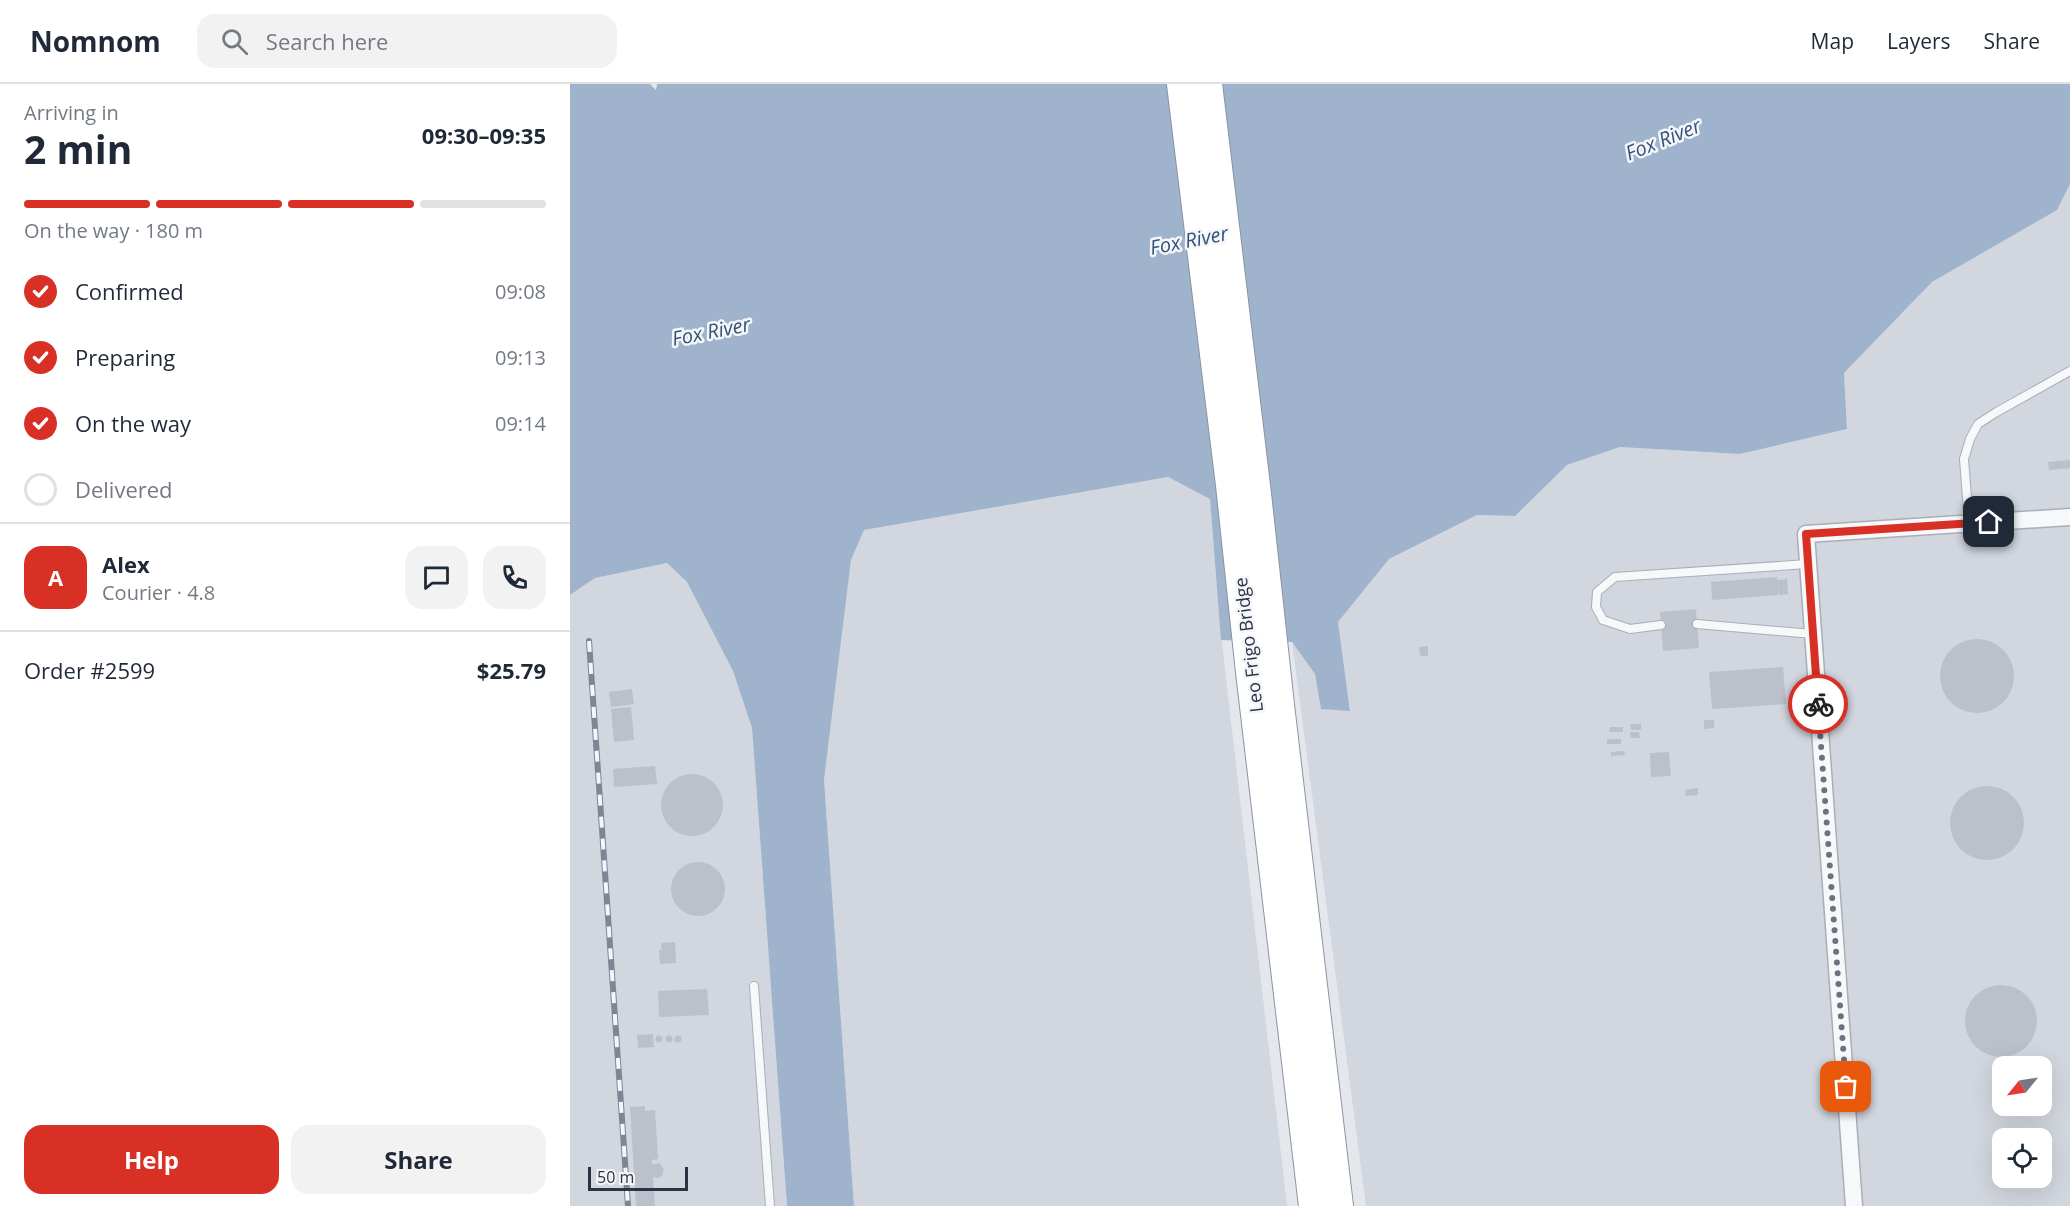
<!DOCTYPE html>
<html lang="en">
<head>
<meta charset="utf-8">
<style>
  body { margin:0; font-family:"Open Sans",sans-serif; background:#f2f2f3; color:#1f2937; height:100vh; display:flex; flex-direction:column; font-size:22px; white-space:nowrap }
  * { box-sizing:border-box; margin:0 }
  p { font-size:20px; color:#747a83 }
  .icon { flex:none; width:33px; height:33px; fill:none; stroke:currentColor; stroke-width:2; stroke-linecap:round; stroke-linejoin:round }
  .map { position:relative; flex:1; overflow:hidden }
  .panel { display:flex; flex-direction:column; background:#fff; width:570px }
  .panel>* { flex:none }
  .needle { width:39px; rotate:240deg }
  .buttons { position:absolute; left:1422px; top:972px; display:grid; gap:12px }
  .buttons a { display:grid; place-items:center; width:60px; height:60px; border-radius:12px; background:#fff; box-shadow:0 6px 24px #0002; font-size:30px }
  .scale { position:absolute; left:18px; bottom:15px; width:100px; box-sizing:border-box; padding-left:6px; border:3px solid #2b3445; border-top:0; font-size:16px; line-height:21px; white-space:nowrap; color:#2b3445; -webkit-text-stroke:4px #f4f6f9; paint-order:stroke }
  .pin { position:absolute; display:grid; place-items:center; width:51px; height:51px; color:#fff; margin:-26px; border-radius:12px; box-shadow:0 3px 9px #0006 }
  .courier { position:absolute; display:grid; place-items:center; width:60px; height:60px; margin:-30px; border:4px solid #d93025; border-radius:50%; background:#fff; color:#222; box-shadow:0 2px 8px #0007 }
  .summary em { font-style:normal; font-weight:700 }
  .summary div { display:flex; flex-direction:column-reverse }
  .summary { display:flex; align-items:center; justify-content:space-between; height:102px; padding:0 24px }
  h1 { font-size:39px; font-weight:700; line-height:45px }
  .bar { display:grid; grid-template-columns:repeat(4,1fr); gap:9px 6px; align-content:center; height:72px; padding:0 24px }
  .bar i { height:8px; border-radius:4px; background:#e0e1e3 }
  .bar .selected { background:#d93025 }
  .bar p { grid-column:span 4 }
  .line { display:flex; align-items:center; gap:15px; padding:0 24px; border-top:2px solid #e0e1e3 }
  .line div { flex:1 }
  .round { display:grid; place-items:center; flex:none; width:63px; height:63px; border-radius:18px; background:#f2f2f3 }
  ol { padding:0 24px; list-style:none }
  li { display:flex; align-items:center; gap:18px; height:66px }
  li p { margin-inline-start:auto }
  li .icon { padding:6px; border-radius:50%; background:#d93025; color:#fff; stroke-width:4 }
  li:last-child { color:#747a83 }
  li i { width:33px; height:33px; border:3px solid #e0e1e3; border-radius:50% }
  .cta { display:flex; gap:12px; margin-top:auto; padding:12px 24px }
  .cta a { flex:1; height:69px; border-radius:18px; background:#d93025; color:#fff; font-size:24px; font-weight:700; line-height:69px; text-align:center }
  .cta a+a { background:#f2f2f3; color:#1f2937 }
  header { display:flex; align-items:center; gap:36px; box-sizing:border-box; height:84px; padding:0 30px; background:#fff; border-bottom:2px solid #e0e1e3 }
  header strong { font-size:28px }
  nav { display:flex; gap:33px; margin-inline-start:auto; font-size:21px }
  .search { width:420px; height:54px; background:#f2f2f3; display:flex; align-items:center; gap:15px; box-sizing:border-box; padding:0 21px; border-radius:18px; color:#747a83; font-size:22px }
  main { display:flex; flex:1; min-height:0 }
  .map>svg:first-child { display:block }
  .built { fill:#d2d6de; fill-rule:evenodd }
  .water { fill:#9fb4cc }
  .building { fill:#bbc0ca }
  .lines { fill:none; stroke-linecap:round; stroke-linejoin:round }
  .service-casing { stroke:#a9aeb7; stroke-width:10 }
  .minor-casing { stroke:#a9aeb7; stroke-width:19 }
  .motorway-casing { stroke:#8b94a3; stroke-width:32 }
  .service { stroke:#f7f8fa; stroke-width:8 }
  .minor { stroke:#f7f8fa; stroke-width:16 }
  .motorway { stroke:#fff; stroke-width:30 }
  .rail-casing { stroke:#7d8696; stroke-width:6 }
  .rail { stroke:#f4f6f9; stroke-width:4; stroke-dasharray:11; stroke-linecap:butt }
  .done { stroke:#6c737f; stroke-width:6; stroke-dasharray:0 10.8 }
  .route { stroke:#d93025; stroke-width:8 }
  .labels { text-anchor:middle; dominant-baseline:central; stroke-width:5; stroke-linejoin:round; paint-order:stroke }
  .street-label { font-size:18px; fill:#2b3445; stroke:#f4f6f9 }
  .water-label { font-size:20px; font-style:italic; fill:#34527a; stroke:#f4f6f9 }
</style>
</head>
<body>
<header>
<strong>Nomnom</strong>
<div class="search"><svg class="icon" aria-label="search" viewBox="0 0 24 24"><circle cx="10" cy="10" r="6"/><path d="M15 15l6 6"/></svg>Search here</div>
<nav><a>Map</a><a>Layers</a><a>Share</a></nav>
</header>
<main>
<section class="panel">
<div class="summary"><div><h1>2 min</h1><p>Arriving in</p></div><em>09:30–09:35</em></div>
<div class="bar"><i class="selected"></i><i class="selected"></i><i class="selected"></i><i></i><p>On the way · 180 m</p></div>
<ol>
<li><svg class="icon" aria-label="check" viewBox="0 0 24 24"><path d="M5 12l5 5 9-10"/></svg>Confirmed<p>09:08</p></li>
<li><svg class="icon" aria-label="check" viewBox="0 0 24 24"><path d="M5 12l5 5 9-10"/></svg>Preparing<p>09:13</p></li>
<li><svg class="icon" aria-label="check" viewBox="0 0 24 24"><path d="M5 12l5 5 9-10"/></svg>On the way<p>09:14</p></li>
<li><i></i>Delivered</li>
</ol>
<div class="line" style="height:108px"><b class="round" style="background:#d93025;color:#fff">A</b><div><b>Alex</b><p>Courier · 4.8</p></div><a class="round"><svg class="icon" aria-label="chat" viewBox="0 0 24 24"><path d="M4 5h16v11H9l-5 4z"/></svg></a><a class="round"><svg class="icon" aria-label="phone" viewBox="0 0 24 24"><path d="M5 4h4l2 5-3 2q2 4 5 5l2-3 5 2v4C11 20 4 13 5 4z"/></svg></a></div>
<div class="line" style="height:78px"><div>Order #2599</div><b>$25.79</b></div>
<div class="cta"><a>Help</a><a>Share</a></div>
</section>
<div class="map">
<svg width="1500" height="1122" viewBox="0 0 1500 1122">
  <rect width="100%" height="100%" fill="#e4e7ec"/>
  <path class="built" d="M1500,100V1122H796L722,558L745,590L751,625L780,626L768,538L819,475L907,431L945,432L997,381L1050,363L1170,370L1277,345L1274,289L1362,198L1487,126ZM1432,982H1472V1022H1432ZM1432,1054H1472V1094H1432Z
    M598,393L640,415L650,542L717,1122H284L254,696L281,476L294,446Z
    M97,479L117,498L163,587L182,644L217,1122H0V511L24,494Z"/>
  <path class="water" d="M0,0H80L86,6L87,0H1500V100L1487,126L1362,198L1274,289L1277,345L1170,370L1050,363L997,381L945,432L907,431L819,475L768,538L780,627L751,625L745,590L722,558L651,556L640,415L598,393L294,446L281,476L254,696L284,1122H217L182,644L163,587L117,498L97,479L25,494L0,511Z"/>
  <path class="building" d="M1500,376V384L1479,386L1478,378Z
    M1207,493V496L1217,495L1218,510L1209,511L1208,502V511L1142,516L1141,498Z
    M1126,525L1129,564L1093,567L1090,528Z
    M1370 592a37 37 0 1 1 74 0a37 37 0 1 1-74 0Z
    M858,562V572H850L849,563Z
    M1213,583L1216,620L1142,625L1139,588Z
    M62,605L64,620L41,623L39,608Z
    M61,623L64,656L44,658L41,625Z
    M1134,636H1144V644L1134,645Z
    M1060,640H1071V646H1061Z
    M1040,643H1053V648H1039Z
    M1060,648H1069L1070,654H1061Z
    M1037,655H1051V660H1037Z
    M1054,667L1055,671L1041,672V668Z
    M1099,668L1101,692L1081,693L1080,669Z
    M85,682L87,700L44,703L43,685Z
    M91 721a31 31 0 1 1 62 0a31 31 0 1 1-62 0Z
    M1380 739a37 37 0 1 1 74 0a37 37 0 1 1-74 0Z
    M1128,704V711L1116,712L1115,706Z
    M101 805a27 27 0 1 1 54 0a27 27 0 1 1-54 0Z
    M105,858L106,879L90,880L89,866H92L91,859Z
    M1395 937a36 36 0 1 1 72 0a36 36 0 1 1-72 0Z
    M137,905L139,931L89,933L88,907Z
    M83,950L84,963L68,964L67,951Z
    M104.5 955a3.5 3.5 0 1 1 7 0a3.5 3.5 0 1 1-7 0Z
    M85.5 955a3.5 3.5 0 1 1 7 0a3.5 3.5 0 1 1-7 0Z
    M95.5 955a3.5 3.5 0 1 1 7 0a3.5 3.5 0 1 1-7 0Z
    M75,1022V1027L85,1026L88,1075L82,1076V1081L89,1079L94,1085L92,1092L88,1094L83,1093L85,1122H66L60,1023Z"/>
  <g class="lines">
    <g class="service-casing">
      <path id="service" d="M1399,439L1394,375L1400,355L1408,340L1425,329L1500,287
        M1127,540L1243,550
        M1091,541L1060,545L1033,536L1026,523L1027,508L1045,493L1238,480
        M184,902L200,1122"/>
    </g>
    <g class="minor-casing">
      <path id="minor" d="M1284,1122L1236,450L1500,433"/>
    </g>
    <g class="motorway-casing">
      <path id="motorway" d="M612,0L661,401L681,588L744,1122
        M637,0L686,410L709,621L768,1122"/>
    </g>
    <use href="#service" class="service"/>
    <use href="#minor" class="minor"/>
    <use href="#motorway" class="motorway"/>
    <g class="rail-casing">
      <path id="rail" d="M19,557L58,1122"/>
    </g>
    <use href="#rail" class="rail"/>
  </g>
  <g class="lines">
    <path class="done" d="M1248,620L1276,1003"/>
    <path class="route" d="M1248,620L1236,450L1419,438"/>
  </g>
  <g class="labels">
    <g class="street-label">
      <text transform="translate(678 561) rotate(-97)">Leo Frigo Bridge</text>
    </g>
    <g class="water-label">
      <text transform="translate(1093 55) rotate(-22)">Fox River</text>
      <text transform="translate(619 156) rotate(-11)">Fox River</text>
      <text transform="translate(141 247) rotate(-11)">Fox River</text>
    </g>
  </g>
</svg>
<div class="buttons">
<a><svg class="needle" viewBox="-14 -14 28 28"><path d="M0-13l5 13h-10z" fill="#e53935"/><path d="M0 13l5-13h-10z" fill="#747a83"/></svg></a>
<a><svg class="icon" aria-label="locate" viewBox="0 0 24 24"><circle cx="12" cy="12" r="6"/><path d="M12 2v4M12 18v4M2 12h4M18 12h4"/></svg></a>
</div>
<div class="scale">50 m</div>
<div class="pin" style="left:1276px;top:1003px;background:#ea580c"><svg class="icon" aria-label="bag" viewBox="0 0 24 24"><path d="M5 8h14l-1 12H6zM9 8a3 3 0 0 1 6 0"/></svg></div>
<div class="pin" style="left:1419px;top:438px;background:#1f2937"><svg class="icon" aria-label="home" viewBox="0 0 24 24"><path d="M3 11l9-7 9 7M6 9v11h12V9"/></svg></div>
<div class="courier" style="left:1248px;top:620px"><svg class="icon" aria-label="bike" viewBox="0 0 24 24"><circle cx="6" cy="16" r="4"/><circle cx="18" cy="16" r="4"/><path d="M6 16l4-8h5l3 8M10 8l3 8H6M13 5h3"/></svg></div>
</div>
</main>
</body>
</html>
